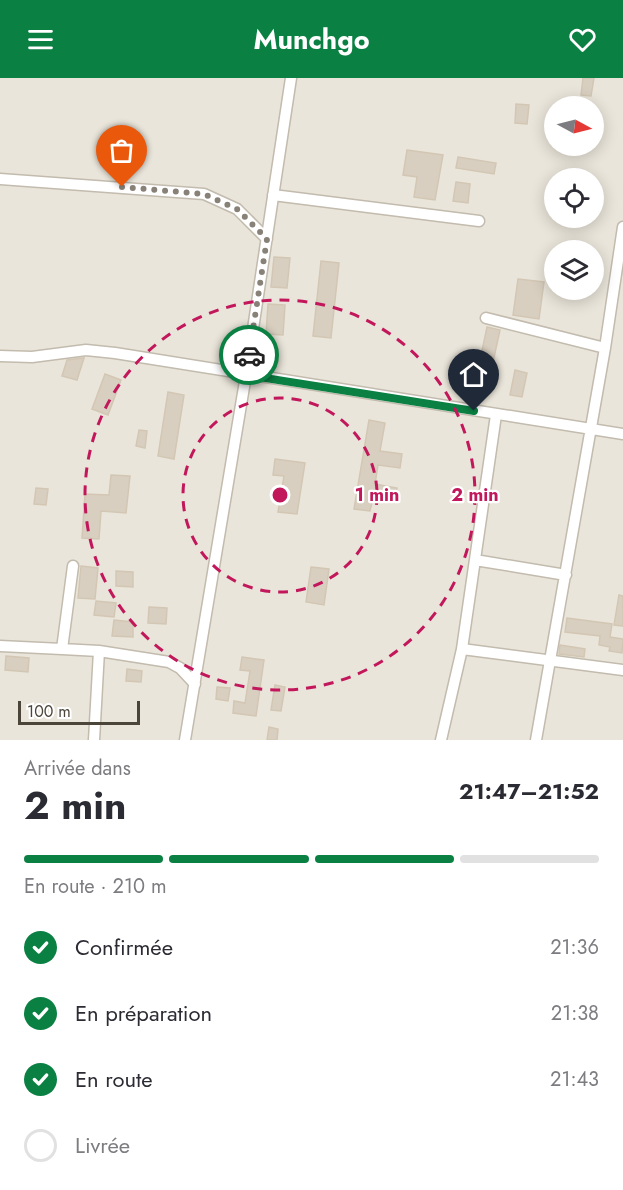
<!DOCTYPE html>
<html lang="fr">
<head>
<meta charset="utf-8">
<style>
  body { margin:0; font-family:Jost,sans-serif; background:#f7f7f7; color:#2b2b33; height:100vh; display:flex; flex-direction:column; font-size:22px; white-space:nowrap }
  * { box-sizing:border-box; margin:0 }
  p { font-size:20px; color:#7c7c81 }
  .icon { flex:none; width:33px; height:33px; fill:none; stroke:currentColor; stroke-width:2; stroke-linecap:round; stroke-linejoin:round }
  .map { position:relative; height:662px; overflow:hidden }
  .panel { display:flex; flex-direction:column; background:#fff; flex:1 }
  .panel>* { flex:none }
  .needle { width:39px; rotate:97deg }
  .controls { position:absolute; left:544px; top:18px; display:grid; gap:12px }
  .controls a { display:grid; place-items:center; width:60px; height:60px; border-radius:50%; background:#fff; box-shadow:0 3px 15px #0003; font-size:30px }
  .scale { position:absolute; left:18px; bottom:15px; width:122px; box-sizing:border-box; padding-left:6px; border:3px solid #4b4439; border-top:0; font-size:16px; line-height:21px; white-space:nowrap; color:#4b4439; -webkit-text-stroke:4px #fff; paint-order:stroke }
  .pin { position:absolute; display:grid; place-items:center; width:51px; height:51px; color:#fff; margin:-62px -26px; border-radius:50% 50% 50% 0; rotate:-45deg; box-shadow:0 0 6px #0007 }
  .pin .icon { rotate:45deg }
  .courier { position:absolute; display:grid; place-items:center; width:60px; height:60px; margin:-30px; border:4px solid #0b8043; border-radius:50%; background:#fff; color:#222; box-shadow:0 2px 8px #0007 }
  .summary em { font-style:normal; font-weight:700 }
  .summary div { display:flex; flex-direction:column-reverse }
  .summary { display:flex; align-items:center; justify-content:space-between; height:102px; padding:0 24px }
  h1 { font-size:39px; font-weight:700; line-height:45px }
  .bar { display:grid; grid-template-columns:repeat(4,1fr); gap:9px 6px; align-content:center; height:72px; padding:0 24px }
  .bar i { height:8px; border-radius:4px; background:#e1e1e2 }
  .bar .on { background:#0b8043 }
  .bar p { grid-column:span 4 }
  ol { padding:0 24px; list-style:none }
  li { display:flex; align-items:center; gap:18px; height:66px }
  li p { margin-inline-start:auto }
  li .icon { padding:6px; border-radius:50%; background:#0b8043; color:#fff; stroke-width:4 }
  li:last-child { color:#7c7c81 }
  li i { width:33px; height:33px; border:3px solid #e1e1e2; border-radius:50% }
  header { display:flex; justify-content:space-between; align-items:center; height:78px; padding:0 24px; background:#0b8043; color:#fff; font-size:27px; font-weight:700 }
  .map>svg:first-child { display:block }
  .residential { fill:#eae5da; fill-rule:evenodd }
  .building { fill:#d8cfc1; stroke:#d3c7b4; stroke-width:1.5 }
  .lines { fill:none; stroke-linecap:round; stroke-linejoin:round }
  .street-casing { stroke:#c2bbae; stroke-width:13 }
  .street { stroke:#fff; stroke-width:10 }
  .done { stroke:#878178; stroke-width:6; stroke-dasharray:0 10.8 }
  .route { stroke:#0b8043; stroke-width:8 }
  .ring { fill:none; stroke:#c2185b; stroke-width:3; stroke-dasharray:10 8 }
  .centre { fill:#c2185b; stroke:#fff; stroke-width:3 }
  .ring-label { font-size:18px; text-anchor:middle; font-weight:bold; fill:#c2185b; stroke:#fff; stroke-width:4.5; stroke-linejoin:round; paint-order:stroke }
</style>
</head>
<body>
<header><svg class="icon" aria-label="menu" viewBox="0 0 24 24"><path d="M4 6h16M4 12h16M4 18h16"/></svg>Munchgo<svg class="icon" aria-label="heart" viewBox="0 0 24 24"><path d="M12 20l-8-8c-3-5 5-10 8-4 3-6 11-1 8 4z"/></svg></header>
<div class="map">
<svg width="623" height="662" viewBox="0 0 623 662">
  <rect width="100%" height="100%" fill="#f6f3ec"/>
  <path class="residential" d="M0,0H623V662H0ZM555,28H594V68H555ZM555,100H594V140H555ZM555,172H594V212H555Z"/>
  <path class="building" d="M583,0H594L591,18L581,17Z
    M516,26L529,27L527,46L515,45Z
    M407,72L443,77L435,122L414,119L417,99L403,97Z
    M458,79L496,85L494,96L456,90Z
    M456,104L470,106L468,125L453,123Z
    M274,179L290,180L287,210L271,209Z
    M321,183L339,185L331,260L313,258Z
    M518,201L544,204L539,241L513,237Z
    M268,226L285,227L283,257L266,256Z
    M487,249L500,252L492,289L479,287Z
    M84,280L77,302L62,298L67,282Z
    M515,292L527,295L522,319L510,317Z
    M105,296L121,302L108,337L92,331Z
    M168,314L184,317L174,381L158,378Z
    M369,342L385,345L380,373L402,376L400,390L378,387L375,406L397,410L395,423L373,420L370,433L354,431Z
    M139,352L147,353L145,370L136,368Z
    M275,381L305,385L297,436L278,434L284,398L273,397Z
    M111,397L130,398L126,435L101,433L99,461L82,460L85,416L109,417Z
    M36,410L48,411L46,427L34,426Z
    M81,488L98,490L95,521L78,520Z
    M311,489L329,491L324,527L306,524Z
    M116,493L133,494V509L116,508Z
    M619,517L623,518V548L614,547Z
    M96,523L116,525L114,539L94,537Z
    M149,529L167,530L166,546L148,545Z
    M567,540L612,546L610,559L623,561L622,575L609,573L610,569L599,567L600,558L565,554Z
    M114,542L133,544V559L112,558Z
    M560,567L585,571L584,579L559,576Z
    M6,578L29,580L28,594L5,592Z
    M242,579L264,582L256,638L233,635L234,623L245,625L250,593L240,592Z
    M127,591L142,593L141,604L126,603Z
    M275,607L285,609L281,633L271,632Z
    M217,609L230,610L228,623L216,621Z
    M269,649L278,651L277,662H267Z"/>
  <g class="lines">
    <g class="street-casing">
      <path id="street" d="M0,101L204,116L237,131L267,161
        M273,117L479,143
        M486,240L605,270
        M0,278L32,279L86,272L115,275L623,356
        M475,482L566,497
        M73,488L62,571L99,573L169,584L180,590L195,606
        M0,568L62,571
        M462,571L623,592
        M94,662L99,573
        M185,662L246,297L291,0
        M441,662L462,571L496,337
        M536,662L605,270L623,149"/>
    </g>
    <use href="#street" class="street"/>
  </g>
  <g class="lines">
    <path class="done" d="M122,109L204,116L237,131L267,161L249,277"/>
    <path class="route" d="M249,277L246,297L474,333"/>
  </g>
  <g class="ring">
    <circle cx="280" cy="417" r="97"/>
    <circle cx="280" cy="417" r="195"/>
  </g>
  <circle cx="280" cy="417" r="9" class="centre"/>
  <g class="ring-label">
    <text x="377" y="423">1 min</text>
    <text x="475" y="423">2 min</text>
  </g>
</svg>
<div class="controls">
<a><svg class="needle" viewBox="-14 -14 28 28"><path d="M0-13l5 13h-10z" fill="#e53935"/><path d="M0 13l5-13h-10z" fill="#7c7c81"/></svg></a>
<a><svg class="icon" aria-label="locate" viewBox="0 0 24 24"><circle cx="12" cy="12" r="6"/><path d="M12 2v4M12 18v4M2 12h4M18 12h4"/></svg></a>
<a><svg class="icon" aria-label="layers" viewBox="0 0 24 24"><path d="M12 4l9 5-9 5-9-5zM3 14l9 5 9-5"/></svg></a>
</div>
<div class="scale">100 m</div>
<div class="pin" style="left:122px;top:109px;background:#ea580c"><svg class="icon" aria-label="bag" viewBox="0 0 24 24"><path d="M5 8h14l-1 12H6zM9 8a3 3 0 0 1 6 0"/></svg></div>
<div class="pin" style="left:474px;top:333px;background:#1f2937"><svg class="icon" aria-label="home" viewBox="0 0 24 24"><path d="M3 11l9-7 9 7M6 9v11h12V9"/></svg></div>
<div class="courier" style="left:249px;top:277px"><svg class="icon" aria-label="car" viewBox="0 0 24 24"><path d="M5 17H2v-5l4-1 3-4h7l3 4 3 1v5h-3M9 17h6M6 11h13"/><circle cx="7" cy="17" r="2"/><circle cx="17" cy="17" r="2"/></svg></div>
</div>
<section class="panel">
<div class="summary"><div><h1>2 min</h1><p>Arrivée dans</p></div><em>21:47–21:52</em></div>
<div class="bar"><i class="on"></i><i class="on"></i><i class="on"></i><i></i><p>En route · 210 m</p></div>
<ol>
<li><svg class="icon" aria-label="check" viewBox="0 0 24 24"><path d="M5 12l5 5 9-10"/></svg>Confirmée<p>21:36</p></li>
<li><svg class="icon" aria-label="check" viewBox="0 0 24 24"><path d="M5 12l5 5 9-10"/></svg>En préparation<p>21:38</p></li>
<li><svg class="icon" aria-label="check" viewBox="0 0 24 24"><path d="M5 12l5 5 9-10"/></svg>En route<p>21:43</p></li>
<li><i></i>Livrée</li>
</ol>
</section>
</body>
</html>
